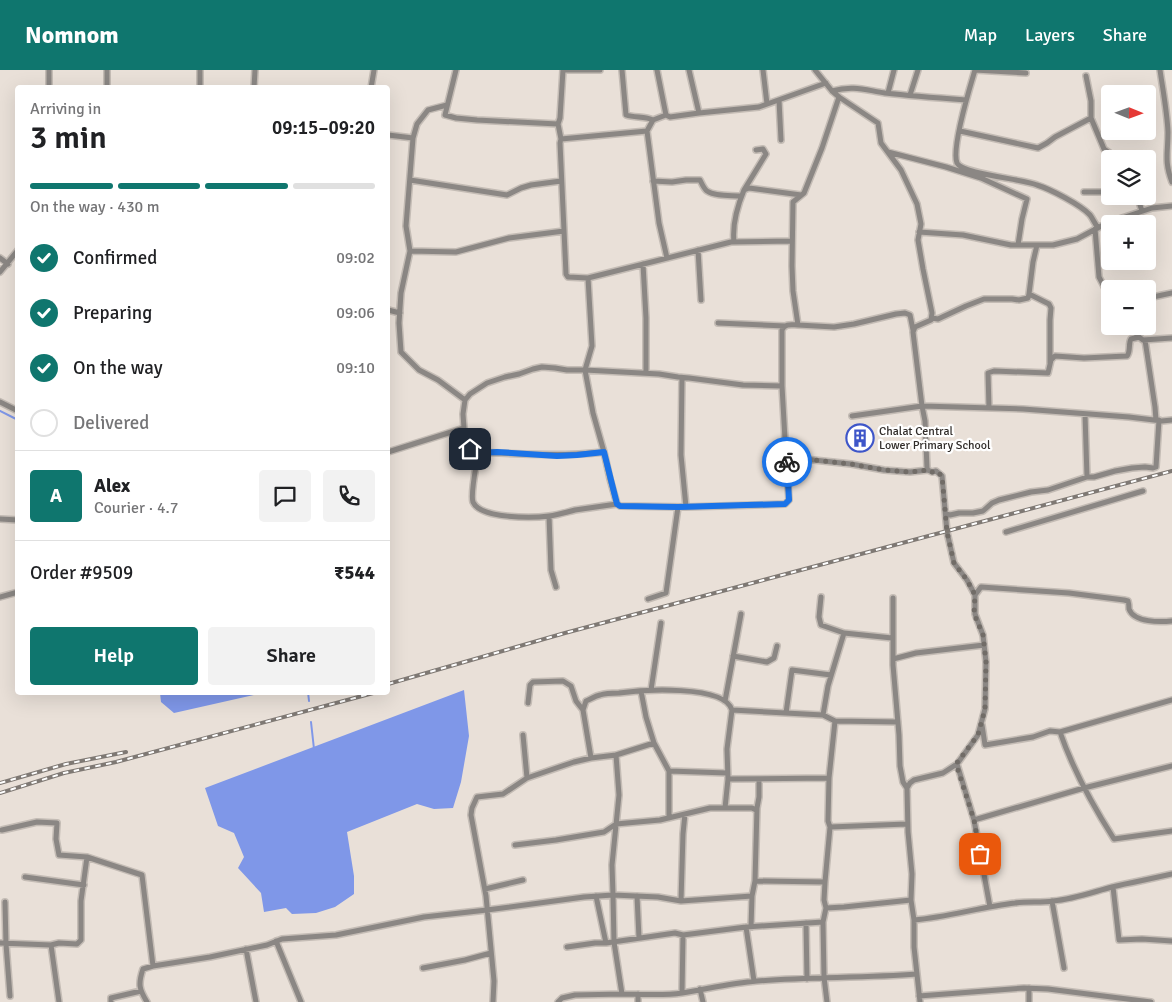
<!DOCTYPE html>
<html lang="en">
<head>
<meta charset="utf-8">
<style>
  body { margin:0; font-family:Signika,sans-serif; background:#f2f2f2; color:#202124; height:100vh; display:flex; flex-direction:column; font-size:19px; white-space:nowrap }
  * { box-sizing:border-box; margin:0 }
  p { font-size:16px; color:#757577 }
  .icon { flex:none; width:28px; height:28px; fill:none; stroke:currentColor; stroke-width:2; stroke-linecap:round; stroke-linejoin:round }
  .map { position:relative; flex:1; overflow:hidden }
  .side { position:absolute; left:15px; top:15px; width:375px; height:610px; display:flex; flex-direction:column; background:#fff; border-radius:5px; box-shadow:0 5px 20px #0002 }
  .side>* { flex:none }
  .needle { width:32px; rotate:91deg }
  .fabs { position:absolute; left:1101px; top:15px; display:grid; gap:10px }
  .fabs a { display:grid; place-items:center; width:55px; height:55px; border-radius:5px; background:#fff; box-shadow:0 5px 20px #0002; font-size:25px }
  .pin { position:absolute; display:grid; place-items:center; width:42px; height:42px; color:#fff; margin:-21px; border-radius:10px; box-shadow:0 2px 8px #0006 }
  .courier { position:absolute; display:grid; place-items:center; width:50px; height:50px; margin:-25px; border:4px solid #1a73e8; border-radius:50%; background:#fff; color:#222; box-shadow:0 1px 6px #0007 }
  .overview em { font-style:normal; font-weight:600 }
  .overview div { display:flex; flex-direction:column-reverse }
  .overview { display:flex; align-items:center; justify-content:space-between; height:85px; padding:0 15px }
  h1 { font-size:32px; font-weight:600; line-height:38px }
  .bar { display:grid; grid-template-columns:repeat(4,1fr); gap:8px 5px; align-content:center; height:60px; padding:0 15px }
  .bar i { height:6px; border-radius:4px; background:#e0e0e0 }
  .bar .current { background:#0f766e }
  .bar p { grid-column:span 4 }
  .line { display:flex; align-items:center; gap:12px; padding:0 15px; border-top:1px solid #e0e0e0 }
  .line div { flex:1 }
  .round { display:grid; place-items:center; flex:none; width:52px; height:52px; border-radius:5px; background:#f2f2f2 }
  ol { padding:0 15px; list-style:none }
  li { display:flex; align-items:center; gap:15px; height:55px }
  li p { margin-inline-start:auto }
  li .icon { padding:5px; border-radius:50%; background:#0f766e; color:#fff; stroke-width:4 }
  li:last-child { color:#757577 }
  li i { width:28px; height:28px; border:2px solid #e0e0e0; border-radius:50% }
  .primary-button { display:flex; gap:10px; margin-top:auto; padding:10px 15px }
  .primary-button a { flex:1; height:58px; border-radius:5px; background:#0f766e; color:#fff; font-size:20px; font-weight:600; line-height:58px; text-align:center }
  .primary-button a+a { background:#f2f2f2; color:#202124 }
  header { display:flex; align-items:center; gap:30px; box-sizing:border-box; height:70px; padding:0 25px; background:#0f766e; color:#fff }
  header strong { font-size:24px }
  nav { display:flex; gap:28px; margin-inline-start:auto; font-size:18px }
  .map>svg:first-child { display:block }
  .water { fill:#7f97e8 }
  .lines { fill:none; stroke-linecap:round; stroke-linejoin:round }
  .stream { stroke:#7f97e8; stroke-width:2 }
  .street-casing { stroke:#c4bcb5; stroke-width:8 }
  .street { stroke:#8b8784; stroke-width:5 }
  .rail-casing { stroke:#7f7974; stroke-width:4 }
  .rail { stroke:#fff; stroke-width:2; stroke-dasharray:5.5; stroke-linecap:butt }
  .done { stroke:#716c67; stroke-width:5; stroke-dasharray:0 9 }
  .route { stroke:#1a73e8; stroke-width:6 }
  .labels { text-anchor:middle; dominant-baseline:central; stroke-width:4.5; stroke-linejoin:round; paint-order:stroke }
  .poi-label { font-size:12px; fill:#312d2a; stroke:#fff; text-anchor:start }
</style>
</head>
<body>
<header>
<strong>Nomnom</strong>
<nav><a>Map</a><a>Layers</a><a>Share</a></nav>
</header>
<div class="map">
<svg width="1172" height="932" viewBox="0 0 1172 932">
  <rect width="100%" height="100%" fill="#e9e0d8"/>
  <path class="water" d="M464,620L469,666L461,712L453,738L434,739L417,734L347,762L354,806V824L335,837L316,843L292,844L286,838L264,842L261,823L238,798L244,787L234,763L218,756L205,718Z
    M160,623V622L263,623L174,643L161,632Z"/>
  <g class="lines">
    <path class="stream" d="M0,341L18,350
      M308,622L309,631
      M311,652L314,679"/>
    <g class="street-casing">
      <path id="street" d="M49,0V18
        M107,0V18
        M200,0V18
        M456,0L445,45L456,48L477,50L558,54
        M563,0L560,48L558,54L561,69L560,73L566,204L568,207L588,208L731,172L792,171
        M563,0H600
        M622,0L626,45C635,48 645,46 653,50
        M657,0L666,45
        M689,0L699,43
        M763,0L767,34
        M815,0L832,21L839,27L822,78L804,123L793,132L792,196L793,221L798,255L834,257L854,254L896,244L905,243L910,245L913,260
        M975,0C970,17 951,78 957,93C962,104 1023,109 1037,115C1050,119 1081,135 1090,145C1093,149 1095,154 1098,158
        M975,0L1026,3
        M1160,0C1163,21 1167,41 1168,62C1168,83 1164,91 1172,112
        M1086,6L1091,31V48
        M254,18L255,0
        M371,18L374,0
        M832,21C853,15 865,20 885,23C912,26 939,28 966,30
        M888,23L894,0
        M910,25L918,0
        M839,27L878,53L881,73L901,100L917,134L921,154L918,170L923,199L932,243L931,250L915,257L913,262L922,336L925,351L927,398L928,400L932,402L936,401L942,406L947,462L954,493L967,510L975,525V544L983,565L986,592L985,639L978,665L957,694L943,703L914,710L910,713L907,718
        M779,30L781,70
        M960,61L1038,78L1047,73L1055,67L1091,48L1104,79L1118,89
        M388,65L413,68L406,156L410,181L401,223L399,253L401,282L419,300L438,310L465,330
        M413,68L417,54L428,40L447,35
        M561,69L647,61
        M888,82L946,97L981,108L1027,129L1022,149L1018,175
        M410,110L507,125L521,118L531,115L561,111
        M653,111L672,112L686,110H700C702,114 704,119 707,121C716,127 731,125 741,126
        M744,120L766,84L763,79L756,80
        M1084,122H1110
        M1137,126L1142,141
        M1095,159L1099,207L1110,228
        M919,162L963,165L1011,175H1053L1077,169L1107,153L1152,138L1172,136
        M734,172C732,154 737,137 744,120L749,118L801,125
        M1037,175L1033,192L1029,224L1049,234L1051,238L1050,250V293
        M698,180L701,230
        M410,181L456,182L509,168L564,161
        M0,188L8,194
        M667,188L659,153L647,61L653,50L666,45L670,47L699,43L759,37L826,13
        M643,194L646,248V303
        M0,202L18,180
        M588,208L592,276L585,300L659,304L678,307L689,308L743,315L782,316
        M1148,228L1172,223
        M388,240L400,243
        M932,248L938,249L966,236L984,229H1012L1019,230L1028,228L1029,224
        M718,253L785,256
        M1130,256L1139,267L1143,270L1172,268
        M1145,270L1155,337L1156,350
        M682,308L681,385L686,437
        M0,332L18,341
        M989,338L988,303L994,301L1048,303L1051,290L1055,286L1084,288L1127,286C1131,281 1128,274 1131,269L1139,267
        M1085,344L1087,407
        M852,346L922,336L1023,339L1129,347L1162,351L1172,350
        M464,358L467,371L470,379C481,384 488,382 500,383C535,385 568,386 604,382
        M388,382L464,358L463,344L465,330L470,324L487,313L505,307L519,304L533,299L542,297L555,298L567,300H585L593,343L604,382L610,409L617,434L620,436L686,437L785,434L789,430L786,387L851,394L884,400L910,402L928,400
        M478,383C477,393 470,424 473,432C480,449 533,448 549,446C558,445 567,442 575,440C589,438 603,436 617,434
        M786,387L782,316V260C785,253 792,255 798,255
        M946,444L950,445L959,443H973L983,441L992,433L999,430L1031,422L1048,420L1087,407H1094L1115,401L1132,398L1145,397L1153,398L1156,397L1159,350
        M549,446L551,500L556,517
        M0,449L18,450
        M1006,462L1143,421
        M975,525L981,517L1069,523L1124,530L1128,531C1129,534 1129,537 1129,539C1134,553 1161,552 1172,551
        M0,527L18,522
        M821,527L819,547L821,555L844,563
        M893,528V595L899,665L900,696L903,712L907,718L908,762L912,804L911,830L914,850C948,847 981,837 1015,833C1028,831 1041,833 1053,831C1074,829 1093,822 1112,817C1132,812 1152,809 1172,804
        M648,529L666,523L678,437
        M892,568L844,563L828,616L823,645L835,651L898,652
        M733,586L767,592L774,588L777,576
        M893,589L916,583L984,575
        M651,620L661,553
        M641,621L646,647L654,673L669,701V748
        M725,631L741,544
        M528,633L530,615L533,612L563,611L571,616L576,631L583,640
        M732,640L823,645
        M786,643L792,600L831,605
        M982,655L985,675L1033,667L1050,661L1060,662C1073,700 1093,736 1114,769L1172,761
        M1060,662L1172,630
        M523,665L527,708
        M616,685L654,673
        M591,688L583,640L586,631C591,629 595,626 600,625C606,623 613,623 619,623C641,620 724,614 732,640L727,679L728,709L725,738
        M957,694L974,750L990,837
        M669,701L727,703
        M728,709L829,708
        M757,738L759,727V709
        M974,750L1084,718L1172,696
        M830,757L907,754
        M2,760L37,752L57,753L56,769L59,785L87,787L142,805L153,896
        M515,775L556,770L604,762L616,754L660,750L710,738H752L756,740L757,738L755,811L752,826L751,857
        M25,807L84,815
        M755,811L825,812
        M1113,817L1119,870L1142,869L1172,871
        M485,819L523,810
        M596,826L606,873
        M637,826L639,868
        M681,831L752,826
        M1052,831L1064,898
        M5,832L6,874L10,926
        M826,838L844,837L911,830
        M914,850V877L920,932
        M806,853L807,909
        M746,857L754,911
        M276,871L301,932
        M0,873L51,875
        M567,877L595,873H606L675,863L683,865L746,857L823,852
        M246,879L256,932
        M423,898L465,890L491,883
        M700,919L703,932
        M682,923L683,865
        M638,924V932
        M919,926L1024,918L1048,919L1151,932
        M59,932L51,875L59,873L77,874L81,870V831L87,787
        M111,932V928L141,921
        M147,932C139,919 138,914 143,899L153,896L210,887L267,875L282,869L336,865L424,847L487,840L584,827L613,825L658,827L681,831L683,764L685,744
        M493,932L494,911L486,826L471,745L472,738L477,727L503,724L527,708L574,692L591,688L616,685L619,725L612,795L613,825L614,872L622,924C641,924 663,926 682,923C707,919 732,913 757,911C810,907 864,908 917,904
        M558,932L562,928L575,925L622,924
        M827,932L824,907L823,852L826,838L824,830L825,812L830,757L828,751L829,708L835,651
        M1029,932V918"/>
    </g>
    <use href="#street" class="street"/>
    <g class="rail-casing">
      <path id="rail" d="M388,614L565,563L1172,401
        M0,713L66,694L126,682
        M0,723L64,703L116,692L377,622"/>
    </g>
    <use href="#rail" class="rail"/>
  </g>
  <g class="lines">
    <path class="done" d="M787,392L786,387L851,394L884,400L910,402L928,400L932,402L936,401L942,406L947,462L954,493L967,510L975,525L974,544L983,565L986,592L985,639L978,665L956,694L974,750L980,784"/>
    <path class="route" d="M470,379L478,383L497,382L557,386L577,385L604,382L617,434L620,436L678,437L785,434L789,430L787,392"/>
  </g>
  <defs>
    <g id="building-ring" transform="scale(1.4375)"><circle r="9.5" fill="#fff" stroke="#3e56c9" stroke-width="1.5"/><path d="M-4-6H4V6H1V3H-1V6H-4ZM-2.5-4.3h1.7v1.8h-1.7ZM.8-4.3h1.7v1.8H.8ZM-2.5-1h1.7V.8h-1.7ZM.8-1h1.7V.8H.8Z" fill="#3e56c9"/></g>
  </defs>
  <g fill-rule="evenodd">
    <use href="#building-ring" x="860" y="368"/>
  </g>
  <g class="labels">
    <g class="poi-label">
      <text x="879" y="361">Chalat Central<tspan x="879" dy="14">Lower Primary School</tspan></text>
    </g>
  </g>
</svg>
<div class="fabs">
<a><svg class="needle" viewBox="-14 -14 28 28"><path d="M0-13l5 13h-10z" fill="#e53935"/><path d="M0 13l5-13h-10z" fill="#757577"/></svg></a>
<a><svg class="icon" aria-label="layers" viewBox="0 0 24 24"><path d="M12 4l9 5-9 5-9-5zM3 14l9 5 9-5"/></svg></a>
<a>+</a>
<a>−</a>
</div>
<div class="pin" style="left:980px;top:784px;background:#ea580c"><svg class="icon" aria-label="bag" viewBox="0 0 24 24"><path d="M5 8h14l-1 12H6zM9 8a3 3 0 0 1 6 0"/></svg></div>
<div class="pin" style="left:470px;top:379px;background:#1f2937"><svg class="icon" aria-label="home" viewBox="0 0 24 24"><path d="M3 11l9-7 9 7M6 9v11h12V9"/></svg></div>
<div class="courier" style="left:787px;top:392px"><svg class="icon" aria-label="bike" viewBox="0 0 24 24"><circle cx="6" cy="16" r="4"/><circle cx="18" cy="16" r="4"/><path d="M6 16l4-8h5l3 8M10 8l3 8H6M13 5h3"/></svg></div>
<section class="side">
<div class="overview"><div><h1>3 min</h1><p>Arriving in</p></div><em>09:15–09:20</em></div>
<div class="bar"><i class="current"></i><i class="current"></i><i class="current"></i><i></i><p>On the way · 430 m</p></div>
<ol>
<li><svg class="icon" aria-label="check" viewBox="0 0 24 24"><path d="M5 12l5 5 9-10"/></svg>Confirmed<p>09:02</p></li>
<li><svg class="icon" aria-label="check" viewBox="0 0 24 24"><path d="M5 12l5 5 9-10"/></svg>Preparing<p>09:06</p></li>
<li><svg class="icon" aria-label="check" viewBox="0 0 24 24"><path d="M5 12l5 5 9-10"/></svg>On the way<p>09:10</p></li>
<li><i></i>Delivered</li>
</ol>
<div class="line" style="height:90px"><b class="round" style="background:#0f766e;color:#fff">A</b><div><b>Alex</b><p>Courier · 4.7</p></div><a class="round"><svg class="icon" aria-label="chat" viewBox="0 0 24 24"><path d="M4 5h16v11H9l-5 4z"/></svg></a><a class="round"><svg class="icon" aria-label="phone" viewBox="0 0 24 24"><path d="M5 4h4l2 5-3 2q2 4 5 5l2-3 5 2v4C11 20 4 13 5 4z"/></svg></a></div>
<div class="line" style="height:65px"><div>Order #9509</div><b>₹544</b></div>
<div class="primary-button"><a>Help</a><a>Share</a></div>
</section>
</div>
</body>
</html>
